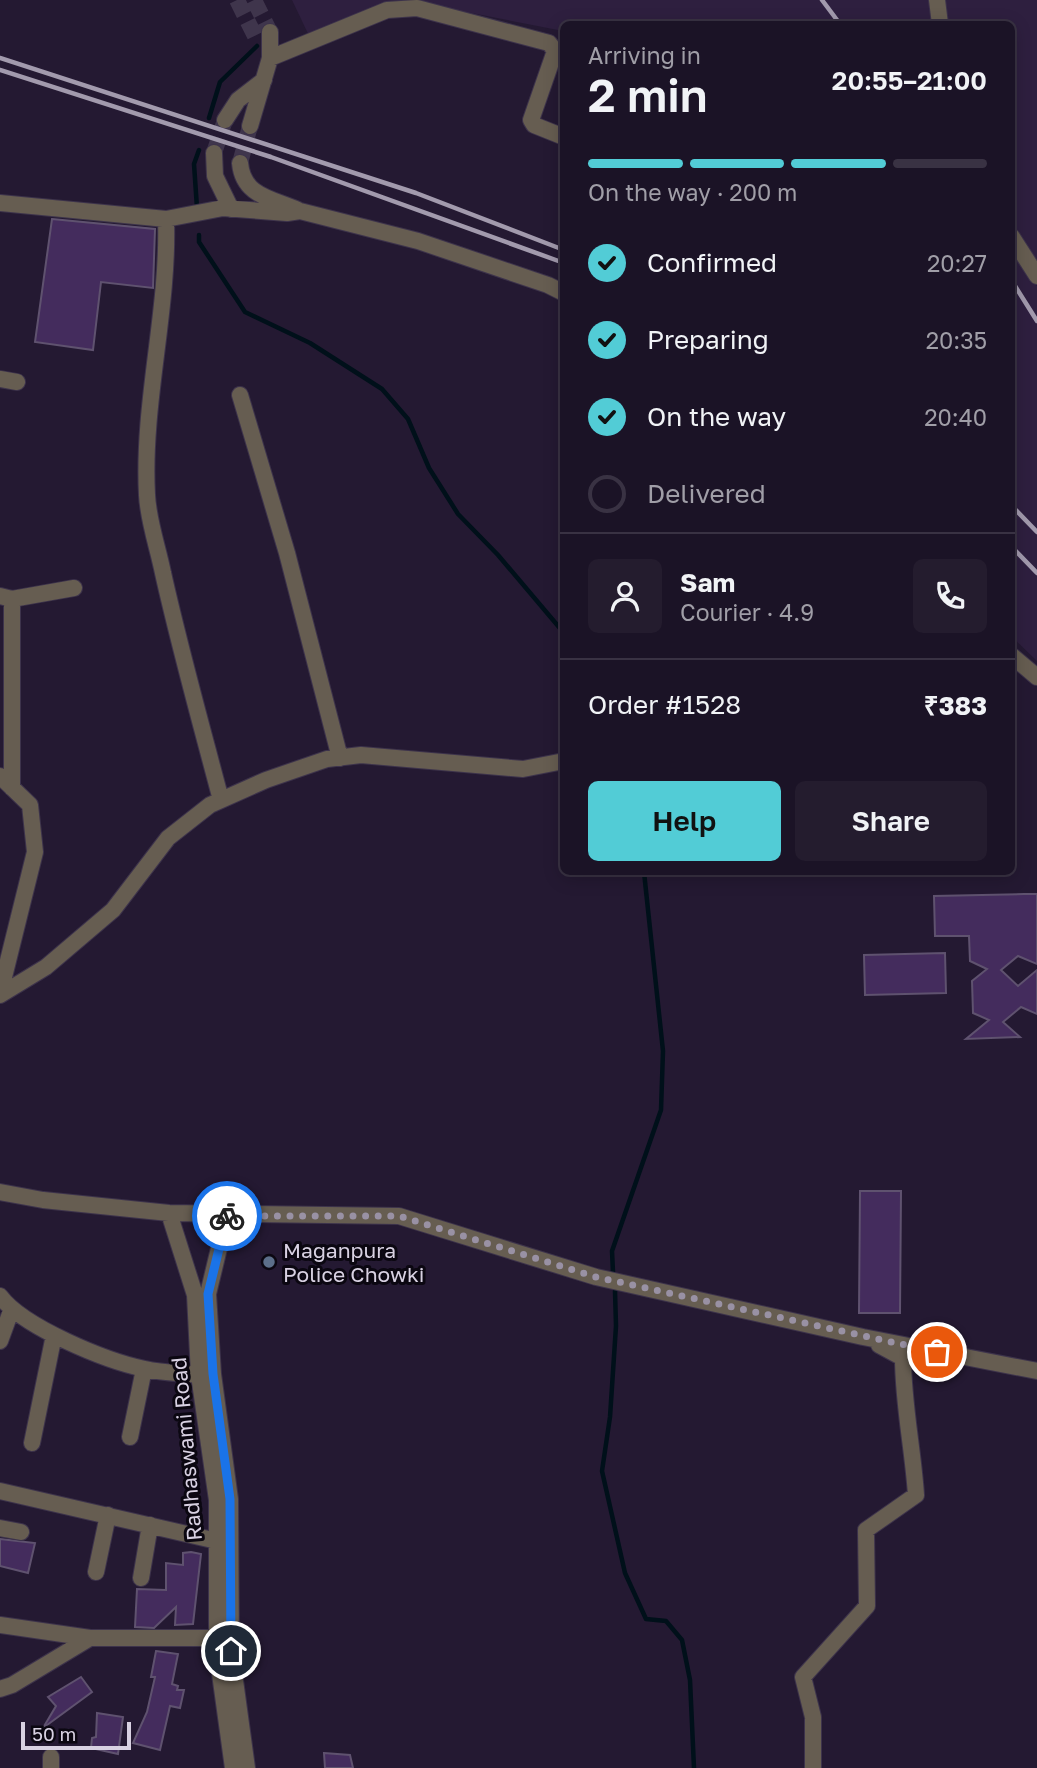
<!DOCTYPE html>
<html lang="en">
<head>
<meta charset="utf-8">
<style>
  body { margin:0; font-family:"Golos Text",sans-serif; background:#241c2e; color:#f1f3f6; height:100vh; display:flex; flex-direction:column; font-size:26px; white-space:nowrap }
  * { box-sizing:border-box; margin:0 }
  p { font-size:23px; color:#a09ea7 }
  .icon { flex:none; width:38px; height:38px; fill:none; stroke:currentColor; stroke-width:2; stroke-linecap:round; stroke-linejoin:round }
  .map { position:relative; flex:1; overflow:hidden }
  .details { position:absolute; left:560px; top:21px; width:455px; height:854px; display:flex; flex-direction:column; background:#1b1326; border-radius:10px; box-shadow:0 4px 18px #0003,0 0 0 2px #393243 }
  .details>* { flex:none }
  .scale { position:absolute; left:21px; bottom:18px; width:110px; box-sizing:border-box; padding-left:7px; border:4px solid #d8d1e2; border-top:0; font-size:19px; line-height:24px; white-space:nowrap; color:#d8d1e2; -webkit-text-stroke:5px #0b0711; paint-order:stroke }
  .pin { position:absolute; display:grid; place-items:center; width:60px; height:60px; color:#fff; margin:-30px; border:4px solid #fff; border-radius:50%; box-shadow:0 2px 7px #0007 }
  .courier { position:absolute; display:grid; place-items:center; width:70px; height:70px; margin:-35px; border:5px solid #1a73e8; border-radius:50%; background:#fff; color:#222; box-shadow:0 2px 9px #0007 }
  .headline em { font-style:normal; font-weight:600 }
  .headline div { display:flex; flex-direction:column-reverse }
  .headline { display:flex; align-items:center; justify-content:space-between; height:119px; padding:0 28px }
  h1 { font-size:46px; font-weight:600; line-height:52px }
  .bar { display:grid; grid-template-columns:repeat(4,1fr); gap:10px 7px; align-content:center; height:84px; padding:0 28px }
  .bar i { height:9px; border-radius:5px; background:#393243 }
  .bar .active { background:#52ccd6 }
  .bar p { grid-column:span 4 }
  .line { display:flex; align-items:center; gap:18px; padding:0 28px; border-top:2px solid #393243 }
  .line div { flex:1 }
  .round { display:grid; place-items:center; flex:none; width:74px; height:74px; border-radius:10px; background:#241c2e }
  ol { padding:0 28px; list-style:none }
  li { display:flex; align-items:center; gap:21px; height:77px }
  li p { margin-inline-start:auto }
  li .icon { padding:7px; border-radius:50%; background:#52ccd6; color:#111; stroke-width:4 }
  li:last-child { color:#a09ea7 }
  li i { width:38px; height:38px; border:4px solid #393243; border-radius:50% }
  .cta { display:flex; gap:14px; margin-top:auto; padding:14px 28px }
  .cta a { flex:1; height:80px; border-radius:10px; background:#52ccd6; color:#111; font-size:28px; font-weight:600; line-height:80px; text-align:center }
  .cta a+a { background:#241c2e; color:#f1f3f6 }
  .map>svg:first-child { display:block }
  .built { fill:#2e1f3f }
  .lines { fill:none; stroke-linecap:round; stroke-linejoin:round }
  .stream { stroke:#00101a; stroke-width:4.5 }
  .building { fill:#442c5d; stroke:#5f526f; stroke-width:2 }
  .minor-tunnel { stroke:#3f354c; stroke-width:16; stroke-dasharray:16 8; stroke-linecap:butt }
  .minor-casing { stroke:#3d334b; stroke-width:18 }
  .minor { stroke:#665d51; stroke-width:16 }
  .rail { stroke:#a29aad; stroke-width:4.5 }
  .done { stroke:#9991a4; stroke-width:7; stroke-dasharray:0 12.6 }
  .route { stroke:#1a73e8; stroke-width:9 }
  .service-dot { fill:#5c6f8a; stroke:#0b0711; stroke-width:2.5 }
  .labels { text-anchor:middle; dominant-baseline:central; stroke-width:6; stroke-linejoin:round; paint-order:stroke }
  .poi-label { font-size:21px; fill:#d8d1e2; stroke:#0b0711; text-anchor:start }
  .street-label { font-size:21px; fill:#d8d1e2; stroke:#0b0711 }
</style>
</head>
<body>
<div class="map">
<svg width="1037" height="1768" viewBox="0 0 1037 1768">
  <rect width="100%" height="100%" fill="#241932"/>
  <path class="built" d="M292,0H1037V259L1030,251L1018,262L1037,286V661L1012,637V24H564L563,31L420,3L313,44Z"/>
  <g class="lines">
    <path class="stream" d="M209,118L220,82L257,46
      M197,208L194,164L199,150
      M199,235V242L245,312L310,343L382,389L408,419L429,468L458,514L498,555L564,633
      M613,1272L612,1251L661,1110L663,1051L644,872
      M615,1291L616,1326L610,1417L602,1471L625,1573L646,1619L666,1621L682,1640L690,1680L694,1768"/>
  </g>
  <path class="building" d="M52,219L155,229L153,288L101,282L93,350L35,342Z
    M1024,894H1037V964L1018,956L1001,970L1018,986L1037,970V1014L1021,1007L1003,1022L1020,1037L966,1039L989,1020L973,1013L972,981L987,969L970,961L969,936H935L934,896Z
    M945,953L946,993L865,995L864,955Z
    M860,1191H901L900,1313H859Z
    M0,1539L35,1543L28,1573L0,1566Z
    M191,1552L201,1554L193,1624L175,1625L176,1607L154,1628L135,1627L137,1589L166,1590V1563L183,1565V1553Z
    M156,1651L178,1654L172,1684L178,1686L177,1690H184L180,1708L170,1706L160,1750L133,1743L147,1712L155,1677H151Z
    M81,1677L92,1692L43,1728L56,1706L48,1697Z
    M97,1713L123,1717L118,1754L91,1748L92,1738L96,1737Z
    M324,1753L350,1755L353,1768H325Z"/>
  <g class="lines">
    <path class="minor-tunnel" d="M237,0L255,36
      M254,0L270,32
      M214,153L225,120
      M240,163L250,126"/>
    <g class="minor-casing">
      <path id="minor" d="M937,0L940,24
        M270,58L387,10L417,8L549,43L555,51L531,120L534,125L564,137
        M225,120L238,100L264,80
        M250,126L270,58V32
        M214,153L215,176L231,209
        M240,163C243,196 271,198 298,210
        M0,203L166,219L223,208L287,213L300,211L418,241L548,285L564,293
        M166,219C169,312 142,402 147,495C148,520 158,548 163,573C180,649 201,724 221,800
        M1012,237L1037,276
        M0,379L17,382
        M240,395L287,553L340,758
        M0,596L12,599V788
        M12,599L74,588
        M1012,656L1037,677
        M0,776L30,805L35,852L0,993
        M0,995L46,967L113,910L168,838L210,805L266,780L327,759L361,755L523,769L564,761
        M0,1192L43,1200L169,1213L399,1216L596,1277L863,1337L1037,1371
        M169,1213L195,1295L199,1375L217,1500V1652L233,1768
        M227,1215L208,1294L213,1374L230,1499L231,1651L247,1768
        M0,1296C23,1327 106,1361 145,1369C162,1373 182,1373 199,1375
        M0,1341L11,1311
        M130,1437L144,1369
        M32,1443L54,1335
        M0,1491L217,1541
        M0,1528L21,1532
        M96,1572L108,1515
        M141,1578L150,1525
        M0,1625L90,1638
        M0,1689L12,1685L90,1638H217
        M51,1757V1768
        M813,1768V1717L803,1677L867,1606L866,1530L916,1495C913,1449 903,1404 903,1358L879,1345"/>
    </g>
    <use href="#minor" class="minor"/>
    <path class="rail" d="M822,0L840,24
      M0,58L416,193L564,250
      M0,70L271,157L564,263
      M1012,281L1037,321
      M1012,506L1037,532
      M1012,547L1037,573"/>
  </g>
  <g class="lines">
    <path class="done" d="M227,1216H399L596,1277L937,1352"/>
    <path class="route" d="M227,1216L208,1294L213,1374L230,1499L231,1651"/>
  </g>
  <circle class="service-dot" cx="269" cy="1262" r="7"/>
  <g class="labels">
    <g class="poi-label">
      <text x="283" y="1250">Maganpura<tspan x="283" dy="24">Police Chowki</tspan></text>
    </g>
    <g class="street-label">
      <text transform="translate(186 1449) rotate(-95)">Radhaswami Road</text>
    </g>
  </g>
</svg>
<div class="scale">50 m</div>
<div class="pin" style="left:937px;top:1352px;background:#ea580c"><svg class="icon" aria-label="bag" viewBox="0 0 24 24"><path d="M5 8h14l-1 12H6zM9 8a3 3 0 0 1 6 0"/></svg></div>
<div class="pin" style="left:231px;top:1651px;background:#1f2937"><svg class="icon" aria-label="home" viewBox="0 0 24 24"><path d="M3 11l9-7 9 7M6 9v11h12V9"/></svg></div>
<div class="courier" style="left:227px;top:1216px"><svg class="icon" aria-label="bike" viewBox="0 0 24 24"><circle cx="6" cy="16" r="4"/><circle cx="18" cy="16" r="4"/><path d="M6 16l4-8h5l3 8M10 8l3 8H6M13 5h3"/></svg></div>
<section class="details">
<div class="headline"><div><h1>2 min</h1><p>Arriving in</p></div><em>20:55–21:00</em></div>
<div class="bar"><i class="active"></i><i class="active"></i><i class="active"></i><i></i><p>On the way · 200 m</p></div>
<ol>
<li><svg class="icon" aria-label="check" viewBox="0 0 24 24"><path d="M5 12l5 5 9-10"/></svg>Confirmed<p>20:27</p></li>
<li><svg class="icon" aria-label="check" viewBox="0 0 24 24"><path d="M5 12l5 5 9-10"/></svg>Preparing<p>20:35</p></li>
<li><svg class="icon" aria-label="check" viewBox="0 0 24 24"><path d="M5 12l5 5 9-10"/></svg>On the way<p>20:40</p></li>
<li><i></i>Delivered</li>
</ol>
<div class="line" style="height:126px"><a class="round"><svg class="icon" aria-label="person" viewBox="0 0 24 24"><circle cx="12" cy="8" r="4"/><path d="M4 21q1-7 8-7t8 7"/></svg></a><div><b>Sam</b><p>Courier · 4.9</p></div><a class="round"><svg class="icon" aria-label="phone" viewBox="0 0 24 24"><path d="M5 4h4l2 5-3 2q2 4 5 5l2-3 5 2v4C11 20 4 13 5 4z"/></svg></a></div>
<div class="line" style="height:91px"><div>Order #1528</div><b>₹383</b></div>
<div class="cta"><a>Help</a><a>Share</a></div>
</section>
</div>
</body>
</html>
